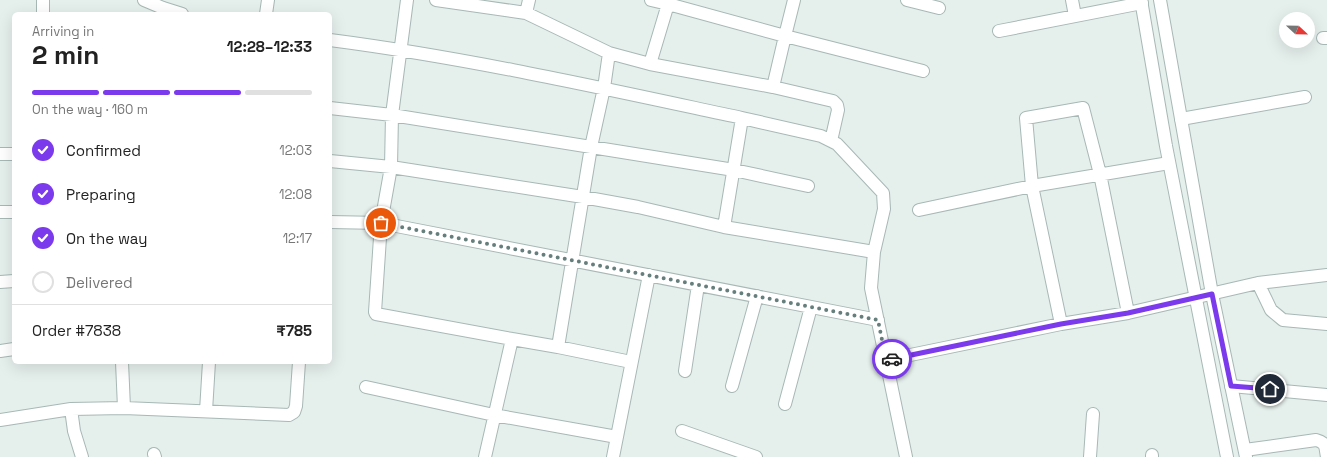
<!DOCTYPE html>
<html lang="en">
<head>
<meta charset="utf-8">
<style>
  body { margin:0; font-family:"Space Grotesk",sans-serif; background:#f6f6f6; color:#222; height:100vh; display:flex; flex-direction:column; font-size:15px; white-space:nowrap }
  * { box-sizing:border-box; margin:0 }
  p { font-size:13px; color:#767676 }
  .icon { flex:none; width:22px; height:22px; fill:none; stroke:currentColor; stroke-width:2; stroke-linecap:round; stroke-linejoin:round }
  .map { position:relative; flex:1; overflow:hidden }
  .details { position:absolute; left:12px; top:12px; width:320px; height:352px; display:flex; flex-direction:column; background:#fff; border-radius:6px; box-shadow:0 4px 16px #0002 }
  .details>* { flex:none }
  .needle { width:26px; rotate:112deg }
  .tools { position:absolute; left:1279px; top:12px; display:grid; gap:8px }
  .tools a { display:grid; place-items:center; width:36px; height:36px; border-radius:50%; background:#fff; box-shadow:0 4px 16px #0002; font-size:20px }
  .pin { position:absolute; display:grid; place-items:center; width:34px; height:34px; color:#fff; margin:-17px; border:2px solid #fff; border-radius:50%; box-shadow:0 1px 4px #0007 }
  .courier { position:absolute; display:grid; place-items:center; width:40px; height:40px; margin:-20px; border:3px solid #7c3aed; border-radius:50%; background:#fff; color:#222; box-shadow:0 1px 5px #0007 }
  .headline em { font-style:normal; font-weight:700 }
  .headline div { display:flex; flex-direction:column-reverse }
  .headline { display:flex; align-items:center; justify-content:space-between; height:68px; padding:0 20px }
  h1 { font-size:26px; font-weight:700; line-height:30px }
  .bar { display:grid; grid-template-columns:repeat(4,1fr); gap:6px 4px; align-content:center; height:48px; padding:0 20px }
  .bar i { height:5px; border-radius:3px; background:#e0e0e0 }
  .bar .active { background:#7c3aed }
  .bar p { grid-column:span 4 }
  .line { display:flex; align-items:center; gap:10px; padding:0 20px; border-top:1px solid #e0e0e0 }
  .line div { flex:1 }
  ol { padding:0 20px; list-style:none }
  li { display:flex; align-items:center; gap:12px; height:44px }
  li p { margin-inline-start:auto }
  li .icon { padding:4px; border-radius:50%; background:#7c3aed; color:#fff; stroke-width:4 }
  li:last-child { color:#767676 }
  li i { width:22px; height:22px; border:2px solid #e0e0e0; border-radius:50% }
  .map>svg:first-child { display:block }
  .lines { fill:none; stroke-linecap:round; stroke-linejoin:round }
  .minor-casing { stroke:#a7b8b5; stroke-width:14 }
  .tertiary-casing { stroke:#a7b8b5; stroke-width:14 }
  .minor { stroke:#fff; stroke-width:12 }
  .tertiary { stroke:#fff; stroke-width:12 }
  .done { stroke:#667f7c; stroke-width:4; stroke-dasharray:0 7.2 }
  .route { stroke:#7c3aed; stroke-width:5 }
</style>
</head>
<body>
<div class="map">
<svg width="1327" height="457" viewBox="0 0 1327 457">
  <rect width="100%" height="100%" fill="#e5efec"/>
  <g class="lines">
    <g class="minor-casing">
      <path id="minor" d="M144,0L163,8L182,14
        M436,0L526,13L529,0
        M651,0L668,4L785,36L773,87L650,64L668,4L669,0
        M794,0L785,36L923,71
        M907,0L939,8
        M1072,0L1075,16
        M526,13L609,53
        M43,14V0
        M266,14L268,0
        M999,31L1142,3
        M1323,38H1327
        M330,40C469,58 606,89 742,118
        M773,87L833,101L837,105L838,110L831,141
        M330,108L392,115L734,170L808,186
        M1181,119L1305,97
        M0,154H14
        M330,161L391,167L583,197L638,207L724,227
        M919,210L1032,186L1169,163
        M0,212H14
        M330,222L381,223L391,167L392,115L407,0
        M874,252L724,227L742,118L821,136L837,144L883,193L884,209L874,252L871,288L906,457
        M0,282L14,281
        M1258,283L1271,310L1283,320L1327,324
        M1128,313L1100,174L1083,108L1026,118L1032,186L1061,324L1128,313L1258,283L1327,275
        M512,339L376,314L375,312L381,223L878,320
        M558,347L631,362
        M0,351L14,349
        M886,360L1061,324
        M122,362L124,408
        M685,371L698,285
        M732,386L757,296
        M1231,386L1327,395
        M366,387L494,415L617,437
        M785,404L811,307
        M71,409L74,431L82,457
        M206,411L209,362
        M0,420L71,409L124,408L289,415L294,412L296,406L299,362
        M682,431L756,457
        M1245,450L1316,440C1327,443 1325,447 1327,457
        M154,454L155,457
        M485,457L512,339L558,347L591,147L604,88L609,53L650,64
        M613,457L649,275
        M1090,457L1093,414
        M1152,457V455"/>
    </g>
    <g class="tertiary-casing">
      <path id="tertiary" d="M1141,0L1166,146L1227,457
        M1160,0L1212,294L1246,457"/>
    </g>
    <use href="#minor" class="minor"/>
    <use href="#tertiary" class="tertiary"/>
  </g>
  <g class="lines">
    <path class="done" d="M381,223L878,320L886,360L892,359"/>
    <path class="route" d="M892,359L1061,324L1128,313L1212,294L1231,386L1270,389"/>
  </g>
</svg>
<div class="tools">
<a><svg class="needle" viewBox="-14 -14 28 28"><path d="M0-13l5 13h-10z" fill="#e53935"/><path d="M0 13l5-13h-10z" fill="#767676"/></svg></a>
</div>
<div class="pin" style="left:381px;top:223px;background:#ea580c"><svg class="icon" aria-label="bag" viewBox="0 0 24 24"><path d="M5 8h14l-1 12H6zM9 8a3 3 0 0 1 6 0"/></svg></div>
<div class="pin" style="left:1270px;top:389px;background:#1f2937"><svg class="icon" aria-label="home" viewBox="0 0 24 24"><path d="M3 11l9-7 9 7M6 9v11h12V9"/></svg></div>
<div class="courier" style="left:892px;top:359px"><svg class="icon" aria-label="car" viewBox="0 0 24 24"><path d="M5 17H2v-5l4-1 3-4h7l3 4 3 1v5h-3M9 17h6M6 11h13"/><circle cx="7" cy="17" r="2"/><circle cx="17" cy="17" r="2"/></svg></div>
<section class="details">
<div class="headline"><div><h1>2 min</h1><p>Arriving in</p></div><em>12:28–12:33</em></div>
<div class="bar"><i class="active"></i><i class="active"></i><i class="active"></i><i></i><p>On the way · 160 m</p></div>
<ol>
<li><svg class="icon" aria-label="check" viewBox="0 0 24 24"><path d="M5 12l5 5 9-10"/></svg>Confirmed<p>12:03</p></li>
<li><svg class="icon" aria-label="check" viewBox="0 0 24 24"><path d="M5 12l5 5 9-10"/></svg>Preparing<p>12:08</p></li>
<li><svg class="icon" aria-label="check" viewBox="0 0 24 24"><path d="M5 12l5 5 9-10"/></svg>On the way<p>12:17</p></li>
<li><i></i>Delivered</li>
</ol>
<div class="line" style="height:52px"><div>Order #7838</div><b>₹785</b></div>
</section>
</div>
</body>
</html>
